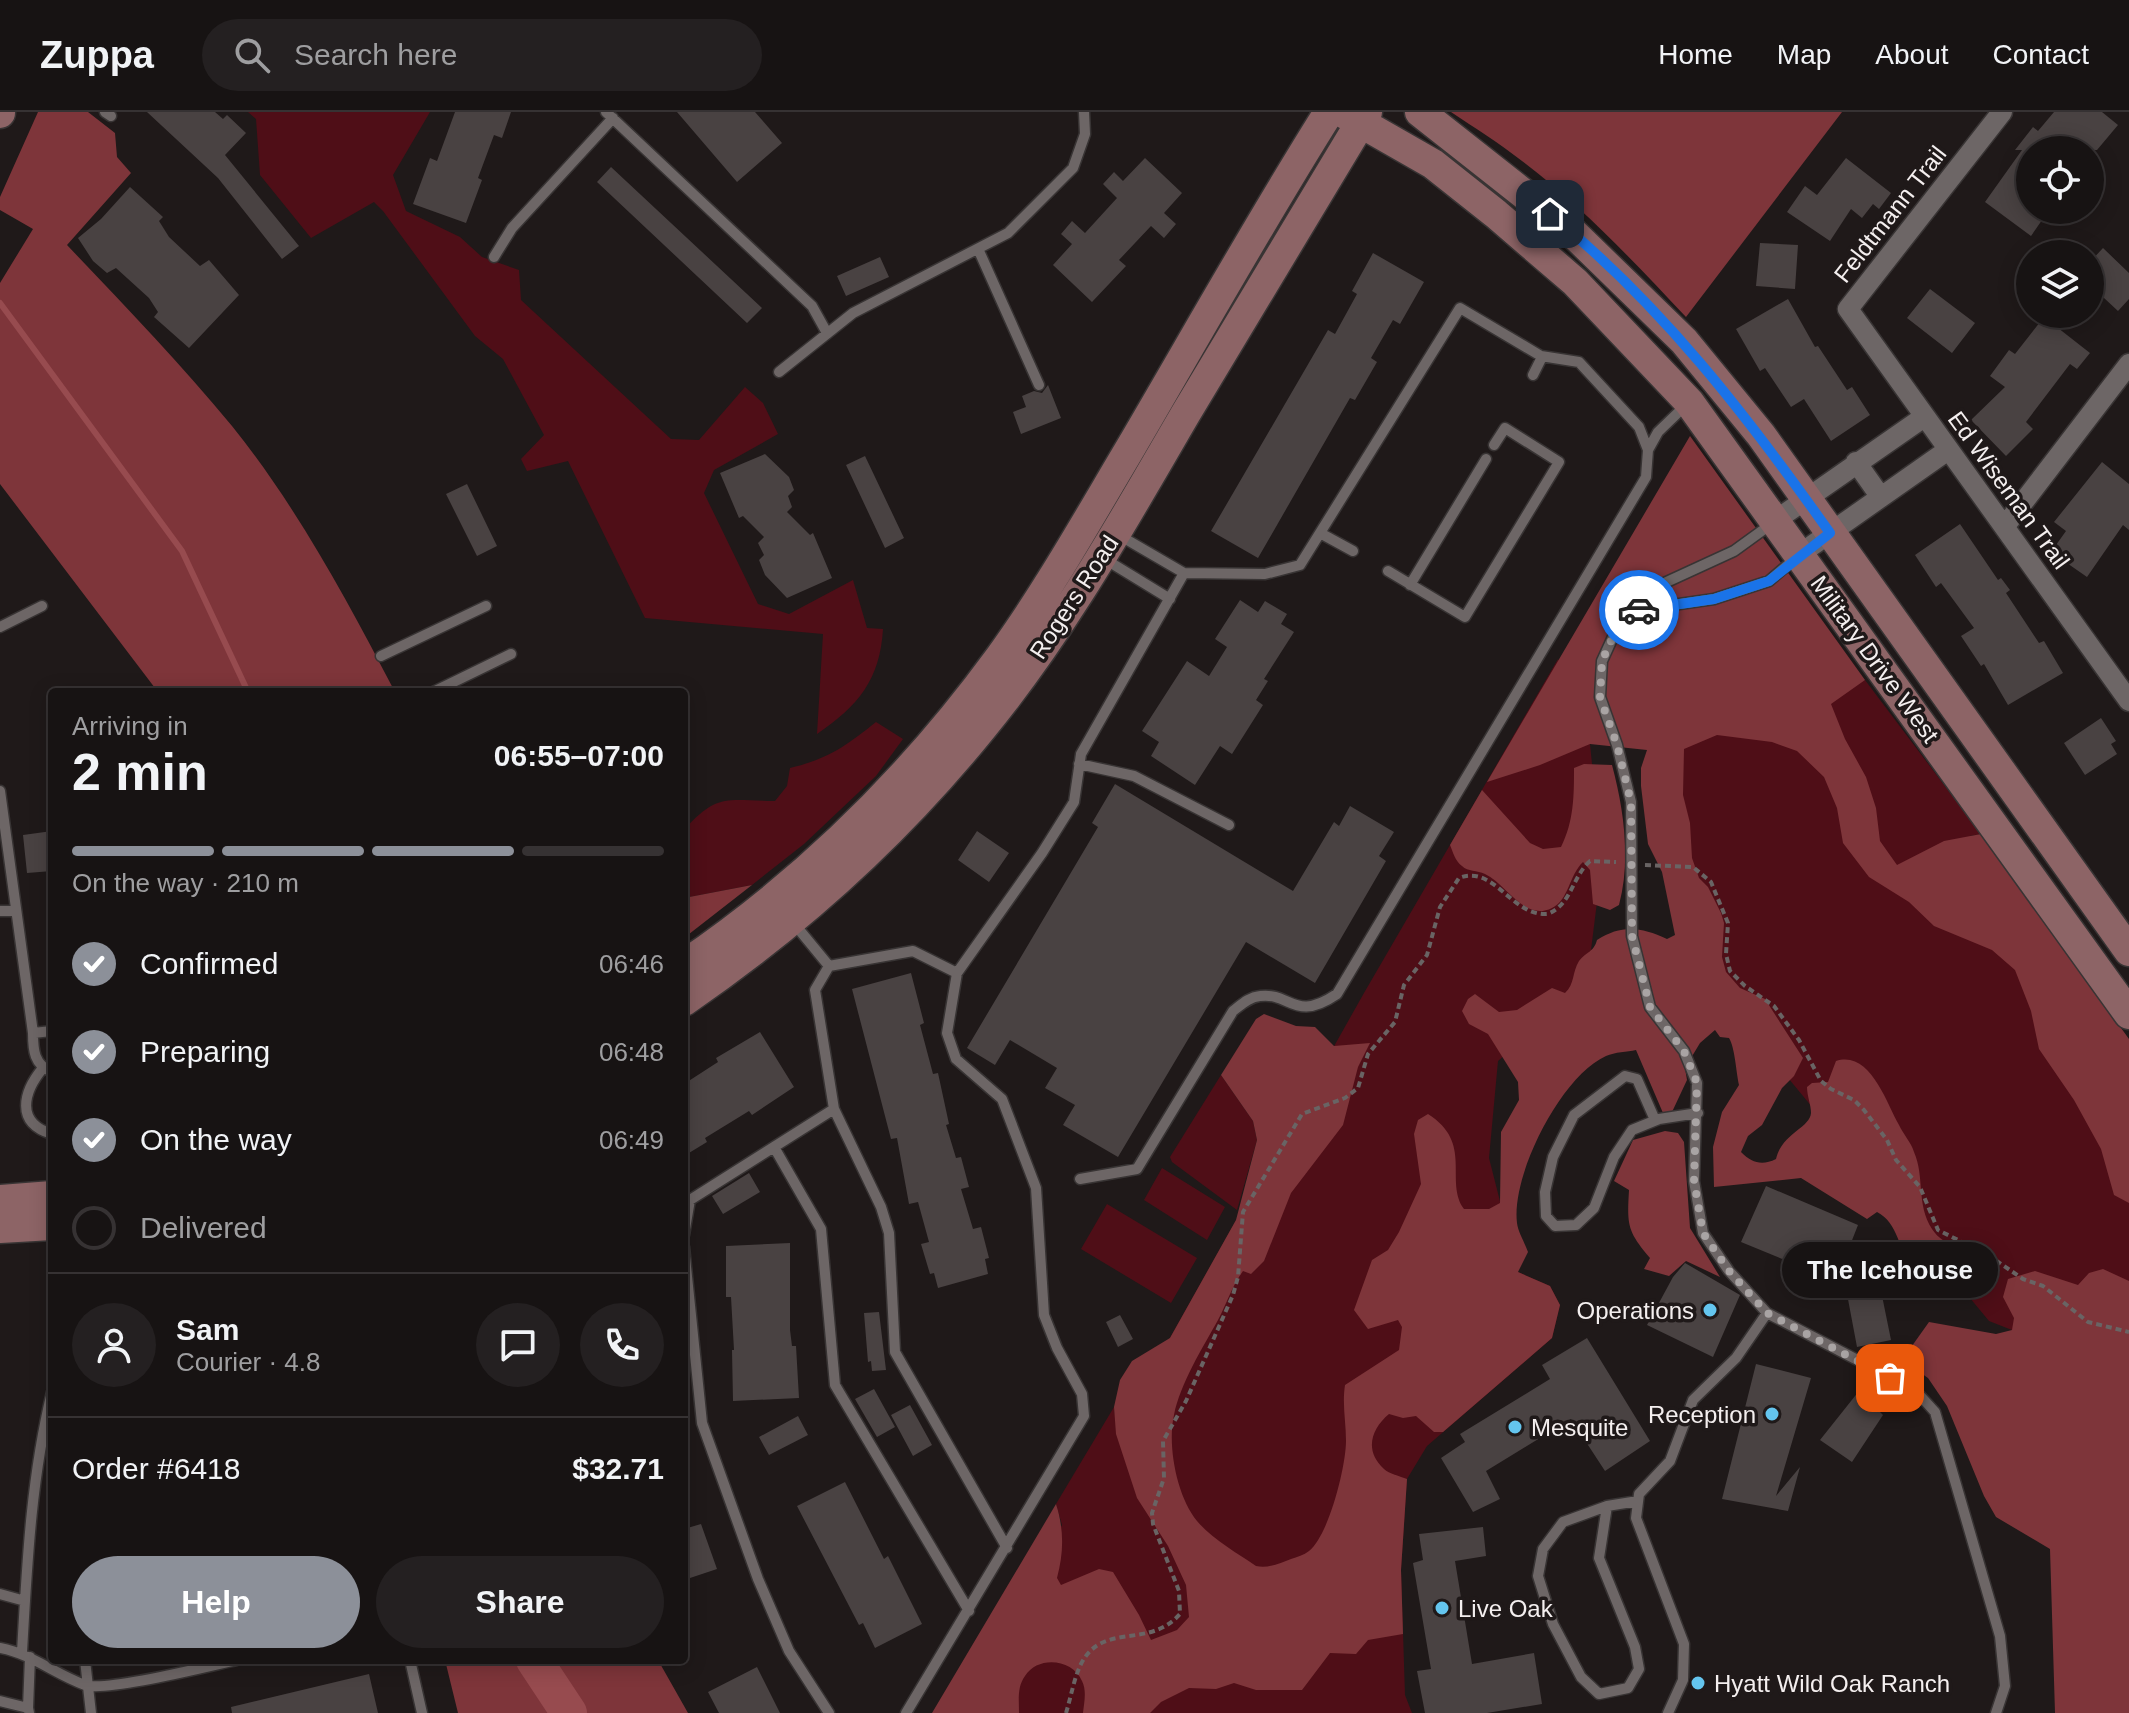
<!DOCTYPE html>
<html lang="en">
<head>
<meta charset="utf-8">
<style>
  body { margin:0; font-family:Arial,sans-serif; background:#242021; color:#f1f3f6; height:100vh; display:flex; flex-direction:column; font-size:30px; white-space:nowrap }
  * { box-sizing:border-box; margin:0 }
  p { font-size:26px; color:#9e9ea0 }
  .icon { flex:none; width:44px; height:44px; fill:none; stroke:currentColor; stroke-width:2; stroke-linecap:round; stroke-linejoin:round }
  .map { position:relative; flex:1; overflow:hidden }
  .sheet { position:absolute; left:48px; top:576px; width:640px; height:976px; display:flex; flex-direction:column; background:#171313; border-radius:8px; box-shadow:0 4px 20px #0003,0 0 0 2px #363233 }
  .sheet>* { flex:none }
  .tools { position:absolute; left:2016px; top:24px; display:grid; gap:16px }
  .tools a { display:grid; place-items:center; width:88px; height:88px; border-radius:50%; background:#171313; box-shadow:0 4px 20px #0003,0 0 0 2px #363233; font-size:40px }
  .pin { position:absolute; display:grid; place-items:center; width:68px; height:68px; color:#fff; margin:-34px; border-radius:16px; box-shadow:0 4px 12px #0006 }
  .courier { position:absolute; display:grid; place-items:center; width:80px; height:80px; margin:-40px; border:6px solid #1a73e8; border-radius:50%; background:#fff; color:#222; box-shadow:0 2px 10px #0007 }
  .bubble { position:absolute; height:56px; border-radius:28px; background:#171313; box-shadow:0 4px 20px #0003,0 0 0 2px #363233; font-size:26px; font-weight:700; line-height:56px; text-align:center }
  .summary em { font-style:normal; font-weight:700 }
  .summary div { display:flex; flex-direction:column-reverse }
  .summary { display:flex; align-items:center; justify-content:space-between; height:136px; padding:0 24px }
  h1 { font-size:52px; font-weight:700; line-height:60px }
  .bar { display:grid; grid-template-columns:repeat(4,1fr); gap:12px 8px; align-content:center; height:96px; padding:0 24px }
  .bar i { height:10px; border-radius:6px; background:#363233 }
  .bar .current { background:#8c9099 }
  .bar p { grid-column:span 4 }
  .line { display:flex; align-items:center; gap:20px; padding:0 24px; border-top:2px solid #363233 }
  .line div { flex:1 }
  .round { display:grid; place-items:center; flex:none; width:84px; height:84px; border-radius:42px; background:#242021 }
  ol { padding:0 24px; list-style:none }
  li { display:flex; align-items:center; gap:24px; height:88px }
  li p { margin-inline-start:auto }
  li .icon { padding:8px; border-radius:50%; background:#8c9099; color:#fff; stroke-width:4 }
  li:last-child { color:#9e9ea0 }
  li i { width:44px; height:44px; border:4px solid #363233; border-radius:50% }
  .button { display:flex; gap:16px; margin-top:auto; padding:16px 24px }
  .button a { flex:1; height:92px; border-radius:48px; background:#8c9099; color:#fff; font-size:32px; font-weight:700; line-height:92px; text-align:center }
  .button a+a { background:#242021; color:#f1f3f6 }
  header { display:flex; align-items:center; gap:48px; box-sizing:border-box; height:112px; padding:0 40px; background:#171313; border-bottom:2px solid #363233 }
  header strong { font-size:38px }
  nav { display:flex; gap:44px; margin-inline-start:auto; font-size:28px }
  .search { width:560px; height:72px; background:#242021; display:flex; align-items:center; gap:20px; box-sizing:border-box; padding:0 28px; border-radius:44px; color:#9e9ea0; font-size:30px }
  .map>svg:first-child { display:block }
  .green { fill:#4f0e17 }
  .forest { fill:#7e353a }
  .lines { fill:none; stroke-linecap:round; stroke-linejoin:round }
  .stream { stroke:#974b4f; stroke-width:6 }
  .river { stroke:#974b4f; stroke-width:36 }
  .building { fill:#494242 }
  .service-casing { stroke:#383434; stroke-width:13 }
  .minor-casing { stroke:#383434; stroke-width:23 }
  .secondary-casing { stroke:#383434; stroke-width:33 }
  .path { stroke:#696464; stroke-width:4; stroke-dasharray:6 4; stroke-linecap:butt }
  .service { stroke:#6d6666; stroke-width:10 }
  .minor { stroke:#6d6666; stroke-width:20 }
  .secondary { stroke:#8d6466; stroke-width:30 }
  .done { stroke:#a9a4a4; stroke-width:8; stroke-dasharray:0 14.4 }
  .route { stroke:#1a73e8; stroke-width:10 }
  .poi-dot { fill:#64c5ee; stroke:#1f1919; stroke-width:3 }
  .labels { text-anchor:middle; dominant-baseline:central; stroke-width:7; stroke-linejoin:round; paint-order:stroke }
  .street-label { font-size:24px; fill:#f4efef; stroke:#1f1919 }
  .poi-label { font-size:24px; fill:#f4efef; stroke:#1f1919; text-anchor:start }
</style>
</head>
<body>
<header>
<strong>Zuppa</strong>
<div class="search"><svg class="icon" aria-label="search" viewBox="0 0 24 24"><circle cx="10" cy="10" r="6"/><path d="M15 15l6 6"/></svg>Search here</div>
<nav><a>Home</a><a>Map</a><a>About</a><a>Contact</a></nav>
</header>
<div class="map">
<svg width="2129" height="1601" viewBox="0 0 2129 1601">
  <rect width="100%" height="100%" fill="#1f1919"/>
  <path class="green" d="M248,0H430L393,63L406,99L460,125L482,145L519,158L521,188L671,327L699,328L745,275L763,291L778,322L714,358L704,381L758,492L789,502L853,468L867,516L883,517C880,568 858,594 817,622L823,522L645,506L568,349L527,359L521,347L544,323L503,247L475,224L383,99L374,90L311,126L260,63L256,7Z
    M1558,547L1590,632L1602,750L1587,870L1498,949L1489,1046L1518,1160L1550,1174L1560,1193L1552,1226L1427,1334L1407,1367L1401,1458L1405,1583L1412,1601H949L1062,1413L1056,1392L1114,1295L1117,1320L1364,881Z
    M1865,568L1981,722L1970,724L2129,947V1264L1989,1209L1683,839L1675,641L1726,597Z
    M876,610L903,627L876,664L804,732L752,773L684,786V718C718,680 727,689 775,689L787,674L790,656C828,647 846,634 876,610Z
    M1221,963L1253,1009L1257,1028L1237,1098L1172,1050L1170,1045Z
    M1162,1056L1225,1095L1207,1128L1144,1088Z
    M1107,1092L1197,1146L1171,1191L1081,1137Z"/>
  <path class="forest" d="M38,0H88L115,21L117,45L131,61L67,133C123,192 180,251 232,314C297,395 347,488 395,580H158L0,372V171L33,117L0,98V85Z
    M1451,0H1842L1686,205C1634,150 1582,94 1522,49C1499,31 1475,16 1451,0Z
    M1690,324L1865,568L1831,592L1845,627L1866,665L1876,696L1880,729L1897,753L1944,729L1981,722L2129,927V1091L2114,1083L2101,1037L2074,988L2039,937L2031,899L2015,858L1992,838L1934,814L1909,790L1869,765L1843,731L1837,696L1824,665L1797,639L1772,630L1717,623L1684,637L1683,683L1690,711L1692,746L1699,766L1708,775L1721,801L1724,811L1722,845L1726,860L1740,876L1765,887L1803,946L1794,964L1782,976L1762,1013L1748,1024L1741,1040C1752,1051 1762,1054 1776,1047C1782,1021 1810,1016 1811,1001C1811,993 1807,984 1807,975L1812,971L1828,970L1836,949C1870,938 1886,990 1899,1013C1903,1022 1911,1030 1914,1040C1925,1065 1916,1092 1932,1117C1944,1136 1971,1138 1988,1153L1985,1161L1979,1165L1963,1158L1949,1171L1932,1181C1899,1168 1907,1115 1877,1100L1867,1107L1801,1066L1714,1075L1713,1035L1722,1000L1739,973C1736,959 1735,936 1729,926L1720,925L1715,918L1700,931L1685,956L1687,968L1672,1000L1663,1001L1636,938C1627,940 1615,940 1606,944C1561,964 1511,1063 1517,1111C1518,1120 1525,1131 1528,1140L1518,1160L1550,1174L1560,1193L1552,1226L1443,1320H1434L1416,1304L1403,1306L1389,1302C1371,1317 1364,1339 1384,1357C1389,1362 1400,1364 1407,1367L1401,1458L1403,1522L1368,1528L1356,1542L1330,1541L1302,1578H1256L1234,1571L1216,1577L1189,1576L1161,1590L1150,1601H1083C1084,1591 1087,1579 1082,1569C1073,1547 1038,1543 1025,1564C1017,1575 1019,1588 1019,1601H932L1056,1392C1064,1417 1064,1440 1057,1466L1061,1473L1099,1457L1113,1460L1139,1503L1151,1528L1177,1518L1189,1505L1186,1473L1168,1434L1137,1386L1116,1322L1114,1295L1120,1268L1132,1249L1170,1226L1236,1108L1257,1028L1253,1009L1221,963L1256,907L1264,902L1296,914L1315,915L1334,934L1370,931L1358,955L1343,1013L1291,1081L1264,1149L1251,1162L1243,1159C1232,1174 1227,1191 1218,1208C1203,1235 1180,1272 1174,1303C1167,1334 1177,1385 1197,1409C1212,1427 1237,1441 1256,1454C1268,1457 1280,1451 1291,1447C1297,1445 1304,1443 1309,1439C1329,1423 1346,1354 1346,1329C1346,1309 1342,1293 1345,1273L1399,1238L1402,1215L1398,1208L1368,1217L1354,1198L1372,1148L1388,1138L1399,1120L1421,1072L1414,1022L1418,1008L1428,1002C1474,1031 1444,1069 1464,1097H1489L1500,1091L1501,1020L1519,988L1518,970L1488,922L1469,912L1462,899L1468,887L1475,882L1499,900L1517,898L1552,876L1565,881C1575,872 1572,860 1579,849C1586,840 1594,840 1597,828C1622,812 1641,815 1667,827L1675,823L1662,760L1648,732L1641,674V656L1647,638L1590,632L1540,653L1487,670Z
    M1584,652L1612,653C1624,698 1631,748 1619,793L1610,798L1593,792L1590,758L1583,750C1569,763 1569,788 1552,796C1524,810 1507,772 1485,762C1477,758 1468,760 1462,754C1455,749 1453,740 1450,733L1482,678L1530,731L1543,737L1561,735C1574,709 1574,684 1574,656Z
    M752,773L684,826V786Z
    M1665,1019L1678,1021L1684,1030L1690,1116L1720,1165L1686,1149L1669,1164L1644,1157L1650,1146C1627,1119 1627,1113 1629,1078L1614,1069L1633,1028Z
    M2103,1157L2129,1169V1601H2055L2050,1437L1996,1405L1984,1384L1947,1294L1928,1266L1902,1248L1929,1210L1996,1222L2012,1218L2014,1206L2003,1185L2008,1167L2035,1159L2078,1173L2089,1161Z
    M445,1548H658L688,1601H458Z"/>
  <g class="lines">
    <path class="stream" d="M0,191L182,439L248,580"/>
    <path class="river" d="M534,1548L569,1601"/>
  </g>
  <path class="building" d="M147,0H215L223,7L227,3L246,21L225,43L299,134L282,147L218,66Z
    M455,0H511L502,26L494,23L478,66L482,68L466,111L413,92L430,46L437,49Z
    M677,0H755L782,31L737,70Z
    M2054,0H2102L2118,13L2097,38H2030V98H2049L2031,124L1985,90L2022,38H2015L2033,15L2038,19Z
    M1145,46L1182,81L1164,101L1176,112L1164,126L1151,114L1119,148L1126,154L1092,190L1053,153L1072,132L1061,122L1072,109L1085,121L1117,86L1103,72L1114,60L1123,69Z
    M1846,46L1891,81L1879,97L1873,92L1862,106L1851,97L1830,129L1787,100L1805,74L1817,83Z
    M611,55L762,196L747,211L597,70Z
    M130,75L163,105L159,109L169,125L200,154L209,148L239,183L189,236L154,205L158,200L149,186L116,156L107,161L93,149L78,126L101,107Z
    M1760,131L1798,133L1795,177L1756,174Z
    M2103,136L2129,161V187L2118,199L2090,173V150Z
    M1373,141L1424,170L1400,212L1393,208L1371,246L1377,250L1355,288L1350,286L1258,446L1211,419L1328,218L1335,222L1357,182L1352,179Z
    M880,145L889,165L846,184L837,164Z
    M1930,177L1975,211L1952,241L1907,206Z
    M1788,187L1815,235L1818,234L1847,278L1852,275L1870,303L1831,329L1804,287L1791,295L1765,256L1760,259L1736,217Z
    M2044,205L2090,241L2077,257L2070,252L2026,310L2033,317L2006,344L1971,308L2005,275L1990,264L2009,238L2015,242Z
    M1048,273L1061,306L1021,322L1013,300L1026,295L1022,284L1034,279L1042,281Z
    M765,342L789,365L794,378L788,384L792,395L787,400L810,423L813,421L832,466L787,486L765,463L759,448L764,443L758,431L764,425L743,404L739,406L720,361Z
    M865,344L904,426L885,436L846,353Z
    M2102,350L2129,372V418L2123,413L2087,465L2051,440L2066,419L2054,410Z
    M467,372L497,434L477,444L446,382Z
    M1960,412L1998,468L2001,466L2010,478L2006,481L2039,531L2044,529L2063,561L2008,593L1984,552L1981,554L1961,524L1974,516L1941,471L1936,475L1915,443Z
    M1240,488L1258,500L1265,489L1287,502L1281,512L1294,520L1264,567L1268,569L1256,588L1263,593L1232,642L1220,634L1195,673L1151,644L1159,630L1142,619L1187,549L1209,564L1227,535L1215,527Z
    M2101,606L2116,629L2111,632L2117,642L2085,663L2064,631Z
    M1115,672L1293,779L1334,710L1339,714L1350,694L1394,720L1379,744L1386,749L1315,871L1246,830L1118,1045L1063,1013L1075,993L1045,976L1057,956L1010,928L995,953L967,936L1098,715L1092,711Z
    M52,719V759L27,761L23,723Z
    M977,719L1009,741L989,770L958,748Z
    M911,861L924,911L920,913L933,962L938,961L949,1012L946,1013L956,1046L961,1045L969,1075L961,1077L973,1117L981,1115L989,1146L985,1147L988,1162L938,1176L934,1161L930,1162L921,1132L929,1130L918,1090L909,1092L897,1026L891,1027L852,877Z
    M760,920L794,975L752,1003L749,999L705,1026L707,1030L684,1044V972L718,950L716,946Z
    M749,1061L760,1080L723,1102L712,1084Z
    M1766,1074L1858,1113L1836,1169L1741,1130Z
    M790,1131V1218L792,1234H796L799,1286L733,1289L732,1238H734L731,1185H726V1134Z
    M1685,1151L1740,1183L1713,1245L1647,1213L1673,1165Z
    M1877,1159L1891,1228L1857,1235L1844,1166Z
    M879,1200L886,1258L872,1259L871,1249L868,1250L864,1201Z
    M1120,1203L1133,1227L1118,1235L1106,1210Z
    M1587,1226L1650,1329L1605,1359L1571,1307L1486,1359L1500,1387L1473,1400L1441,1346L1465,1330L1460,1322L1550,1267L1542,1253Z
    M1756,1252L1811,1266L1776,1384L1800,1355L1788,1399L1722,1387Z
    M874,1277L895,1315L877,1325L855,1287Z
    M1859,1279L1883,1303L1852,1350L1820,1328Z
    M910,1293L932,1333L913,1344L891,1303Z
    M798,1304L808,1323L769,1343L759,1325Z
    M845,1370L884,1447L888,1444L922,1512L875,1536L863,1511L859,1513L797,1394Z
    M701,1412L717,1457L684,1468V1417Z
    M1483,1415L1486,1444L1455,1449L1472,1552L1534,1541L1542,1592L1487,1601H1425L1417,1559L1431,1557L1413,1451L1423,1448L1419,1422Z
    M757,1555L780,1601H719L708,1580Z
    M369,1562L378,1601H232L231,1595Z"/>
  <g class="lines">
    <g class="service-casing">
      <path id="service" d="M105,0L111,4
        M606,0L812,194L827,221
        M979,139L1039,273
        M494,145L512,116L613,6
        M779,260L853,201L1008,121L1073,56L1085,22L1084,0
        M1533,263L1542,245
        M1774,410L1734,439L1660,473L1638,498L1618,514L1602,549L1600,585L1617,633L1631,690L1632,824L1650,895L1684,939L1697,971L1694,1069L1703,1121L1729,1159L1767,1201L1915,1278L1935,1300L2000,1524L2005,1574L1996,1601
        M1320,421L1353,439
        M1117,422L1184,461
        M1103,446L1170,487
        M1388,459L1465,505L1559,350L1505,316L1494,333
        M1410,473L1486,347
        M1638,498L1714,487L1769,469L1796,446
        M0,515L42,494
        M381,544L486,494
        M433,580L511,542
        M1079,652L1134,664L1229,713
        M0,679L33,921L52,919
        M0,799H15
        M792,809L829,854L913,839L957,861L1042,741L1074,690L1081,642L1184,461L1265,462L1300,453L1460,196L1541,244L1579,250L1639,315L1648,338L1658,320L1688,291
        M33,921C33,938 34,953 52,960
        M43,956C23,980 15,1011 52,1022
        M834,997L881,1095L889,1121L895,1240L1007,1436
        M1655,1008L1637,967L1625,964L1574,1003L1553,1045L1545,1080L1546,1104L1555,1114L1576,1113L1594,1096L1614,1045L1632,1018L1659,1007L1698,1001
        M774,1035L821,1117L835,1273L969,1499
        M1080,1067L1137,1057L1233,899C1241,893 1249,885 1260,884C1291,880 1294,911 1337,882L1646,365L1648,338
        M684,1123L690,1088L834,997L815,878L829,854
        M684,1135L702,1311L758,1467L789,1539L829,1601
        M1607,1394L1563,1410L1543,1437L1538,1464L1553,1512L1581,1565L1599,1582L1628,1576L1639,1557L1635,1535L1599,1446L1607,1394L1638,1389
        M0,1482L25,1489
        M0,1536C32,1542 55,1562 85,1573C107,1580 209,1554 237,1548
        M22,1540C27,1452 31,1366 52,1280
        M85,1548L91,1601
        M410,1548L422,1601
        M0,1589L28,1596L29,1601
        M28,1596L30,1545
        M906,1601L1084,1304L1082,1282L1057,1236L1044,1203L1036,1076L1002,987L956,947L947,921L957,861
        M1668,1601L1683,1568L1684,1532L1636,1406L1639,1382L1670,1349L1693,1288L1736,1246L1767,1201"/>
    </g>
    <g class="minor-casing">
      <path id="minor" d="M2002,0L1848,197L2129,589
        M1856,350L1880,384
        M1776,408L1924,305
        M2005,414L2129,252
        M1800,442L1948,338"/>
    </g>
    <g class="secondary-casing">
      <path id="secondary" d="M1342,0L1433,52L1496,102L1575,170L1689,290L2129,902
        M1420,0L1572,120L1684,229L1761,323L2129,839
        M0,1V0
        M684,853C806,770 913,664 1000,545C1047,480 1087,409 1128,340C1195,226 1259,111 1329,0
        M684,889C795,813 897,721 982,616C1062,519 1123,409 1186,301C1246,200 1307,101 1367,0
        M0,1088L52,1084
        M0,1116L52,1113"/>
    </g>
    <path class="path" d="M1645,753L1693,755L1711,770L1728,811L1726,842L1730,859L1745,874L1774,894L1799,928L1821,969L1831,977L1854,988L1864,998L1887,1028L1896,1048L1920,1075L1938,1118L1988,1143L2023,1167L2043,1174L2088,1210L2129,1220
      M1066,1601C1071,1585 1074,1566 1081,1552C1103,1509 1148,1538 1180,1502L1179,1479L1153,1412L1152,1401L1164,1366L1163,1329L1186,1289L1233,1183L1238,1165L1243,1100L1302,1002L1345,986L1358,976L1368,942L1395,910L1404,873L1427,843L1440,795L1459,766C1494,752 1511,804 1547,802C1571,794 1572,765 1590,749L1616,750"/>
    <use href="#service" class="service"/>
    <use href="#minor" class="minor"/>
    <use href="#secondary" class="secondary"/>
  </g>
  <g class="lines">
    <path class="done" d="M1639,498L1618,514L1602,549L1600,585L1617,633L1631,690L1632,824L1650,895L1684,939L1697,971L1694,1069L1703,1121L1729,1159L1767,1201L1890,1266"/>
    <path class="route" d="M1550,102C1661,192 1748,305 1830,421L1769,469L1714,487L1639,498"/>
  </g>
  <g class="poi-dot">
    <circle cx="1710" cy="1198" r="8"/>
    <circle cx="1772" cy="1302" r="8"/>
    <circle cx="1515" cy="1315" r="8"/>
    <circle cx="1442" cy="1496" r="8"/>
    <circle cx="1698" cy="1571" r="8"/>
  </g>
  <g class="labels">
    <g class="street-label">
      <text transform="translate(1890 102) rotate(-52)">Feldtmann Trail</text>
      <text transform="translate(2009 378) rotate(54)">Ed Wiseman Trail</text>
      <text transform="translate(1074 485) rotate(-57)">Rogers Road</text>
      <text transform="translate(1875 547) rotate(54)">Military Drive West</text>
    </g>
    <g class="poi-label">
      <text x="1694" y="1198" text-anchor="end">Operations</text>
      <text x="1756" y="1302" text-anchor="end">Reception</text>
      <text x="1531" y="1315">Mesquite</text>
      <text x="1458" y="1496">Live Oak</text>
      <text x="1714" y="1571">Hyatt Wild Oak Ranch</text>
    </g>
  </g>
</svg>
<div class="tools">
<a><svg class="icon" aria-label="locate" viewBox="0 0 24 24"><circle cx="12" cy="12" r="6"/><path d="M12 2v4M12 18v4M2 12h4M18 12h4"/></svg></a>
<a><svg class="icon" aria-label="layers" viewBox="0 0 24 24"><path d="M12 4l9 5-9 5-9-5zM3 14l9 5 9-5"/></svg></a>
</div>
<div class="pin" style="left:1890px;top:1266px;background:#ea580c"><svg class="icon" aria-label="bag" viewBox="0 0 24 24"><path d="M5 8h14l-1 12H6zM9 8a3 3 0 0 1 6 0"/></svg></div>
<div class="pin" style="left:1550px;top:102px;background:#1f2937"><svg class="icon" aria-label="home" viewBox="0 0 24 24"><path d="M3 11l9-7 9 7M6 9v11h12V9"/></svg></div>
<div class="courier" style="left:1639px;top:498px"><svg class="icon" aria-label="car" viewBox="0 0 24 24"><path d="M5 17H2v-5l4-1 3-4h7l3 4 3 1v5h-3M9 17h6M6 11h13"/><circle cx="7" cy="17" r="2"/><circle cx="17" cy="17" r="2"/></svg></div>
<div class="bubble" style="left:1782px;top:1130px;width:216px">The Icehouse</div>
<section class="sheet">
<div class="summary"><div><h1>2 min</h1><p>Arriving in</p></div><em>06:55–07:00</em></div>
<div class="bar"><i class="current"></i><i class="current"></i><i class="current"></i><i></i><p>On the way · 210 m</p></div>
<ol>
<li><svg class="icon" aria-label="check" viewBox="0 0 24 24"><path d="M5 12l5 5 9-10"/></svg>Confirmed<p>06:46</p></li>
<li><svg class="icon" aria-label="check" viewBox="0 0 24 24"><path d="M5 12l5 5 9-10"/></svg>Preparing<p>06:48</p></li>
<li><svg class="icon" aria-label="check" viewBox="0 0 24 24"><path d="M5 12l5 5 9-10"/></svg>On the way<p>06:49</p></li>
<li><i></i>Delivered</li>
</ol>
<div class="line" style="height:144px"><a class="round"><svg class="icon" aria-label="person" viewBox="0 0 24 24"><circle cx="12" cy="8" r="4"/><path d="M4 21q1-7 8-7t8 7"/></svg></a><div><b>Sam</b><p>Courier · 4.8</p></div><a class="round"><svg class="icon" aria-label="chat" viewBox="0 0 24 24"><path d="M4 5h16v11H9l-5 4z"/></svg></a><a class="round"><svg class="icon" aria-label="phone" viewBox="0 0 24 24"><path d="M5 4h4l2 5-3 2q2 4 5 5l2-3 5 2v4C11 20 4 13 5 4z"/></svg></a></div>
<div class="line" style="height:104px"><div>Order #6418</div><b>$32.71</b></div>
<div class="button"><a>Help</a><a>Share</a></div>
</section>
</div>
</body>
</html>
